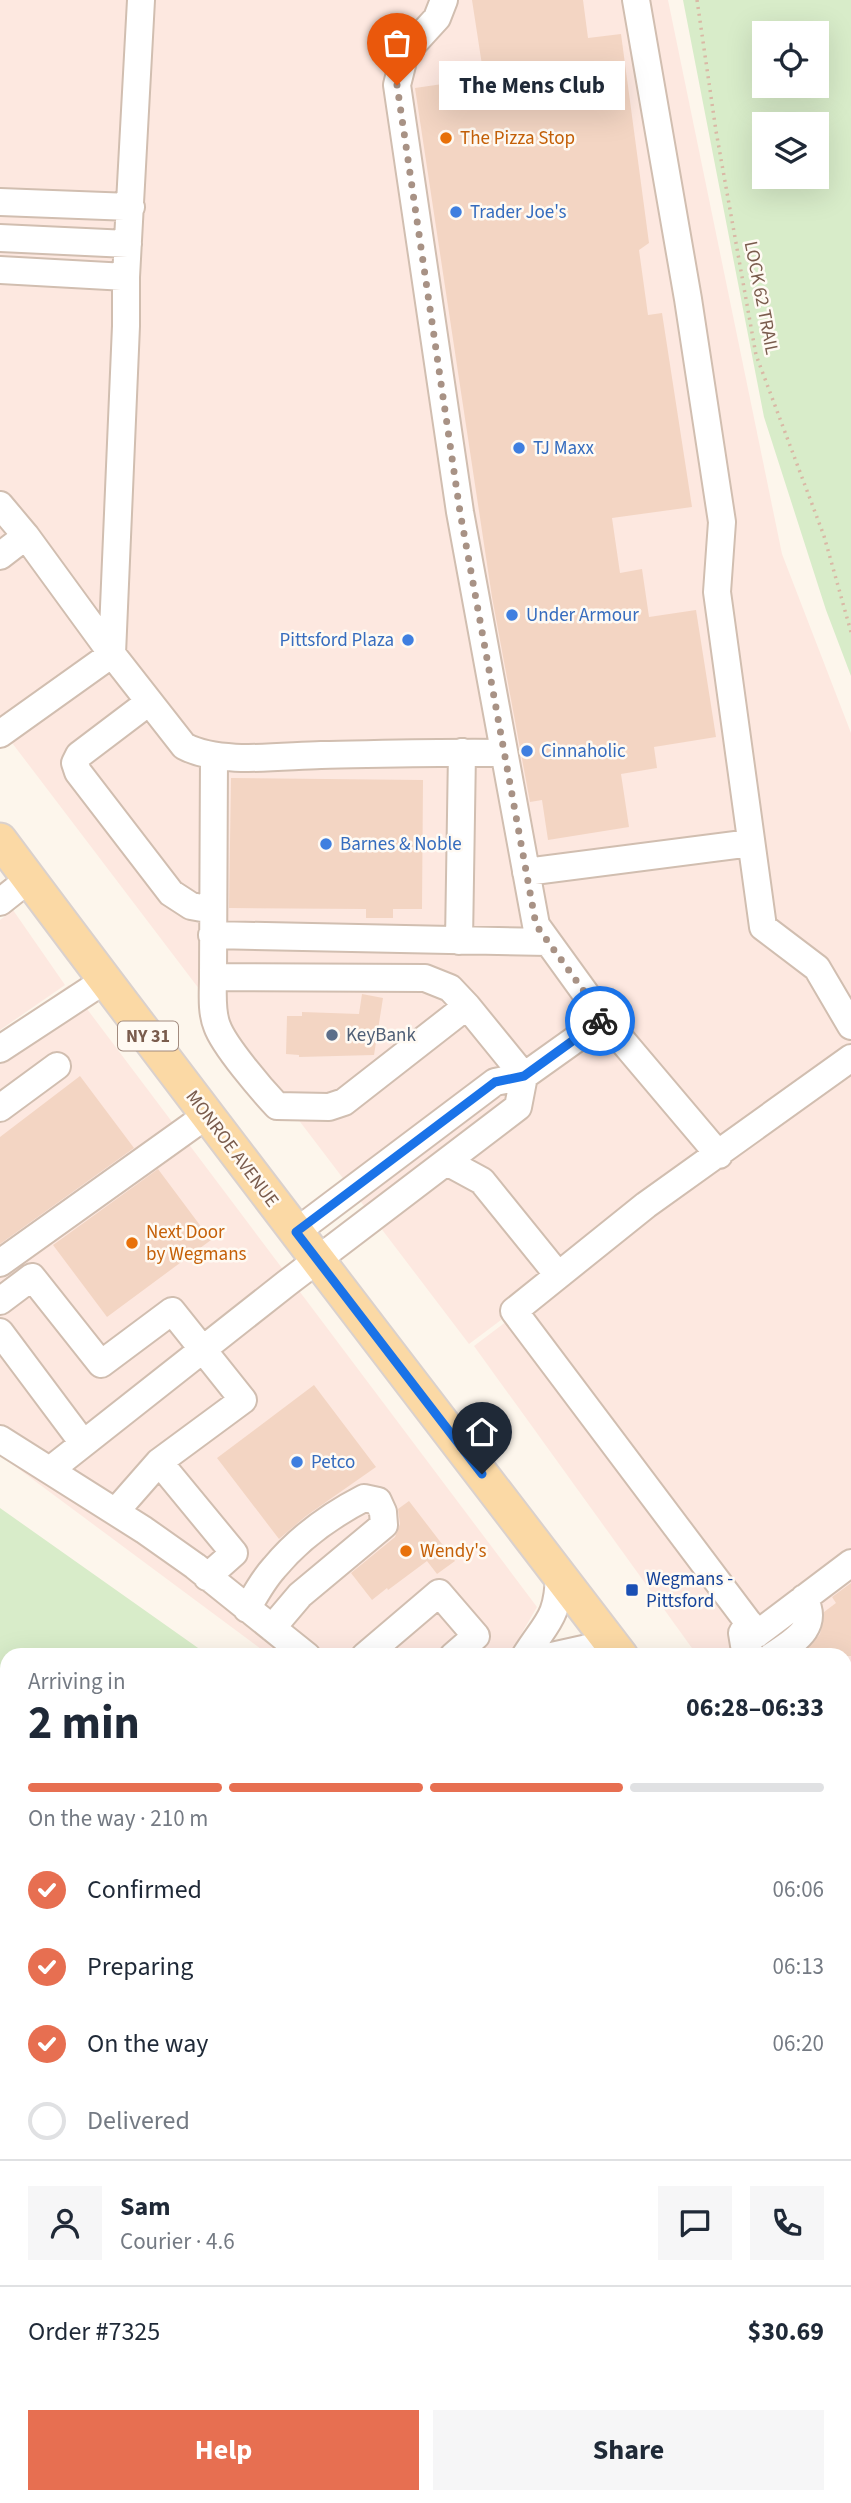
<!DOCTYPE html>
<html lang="en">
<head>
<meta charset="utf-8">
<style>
  body { margin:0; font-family:"Source Sans 3",sans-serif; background:#f6f6f7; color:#1f2937; height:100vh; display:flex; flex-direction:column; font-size:26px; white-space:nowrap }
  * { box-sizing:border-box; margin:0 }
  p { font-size:23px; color:#747a83 }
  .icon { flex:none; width:38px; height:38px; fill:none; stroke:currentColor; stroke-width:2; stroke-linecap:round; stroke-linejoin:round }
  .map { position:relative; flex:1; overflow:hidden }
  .details { position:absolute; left:0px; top:1648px; width:852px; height:856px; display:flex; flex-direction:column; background:#fff; border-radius:21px 21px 0 0; box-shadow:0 7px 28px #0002 }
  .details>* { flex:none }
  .tools { position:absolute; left:752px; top:21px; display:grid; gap:14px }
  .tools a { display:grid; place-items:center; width:77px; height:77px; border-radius:0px; background:#fff; box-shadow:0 7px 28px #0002; font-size:35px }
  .pin { position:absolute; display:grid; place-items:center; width:60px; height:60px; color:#fff; margin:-72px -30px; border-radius:50% 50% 50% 0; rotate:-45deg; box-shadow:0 0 7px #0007 }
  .pin .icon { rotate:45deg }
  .courier { position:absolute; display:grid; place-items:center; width:70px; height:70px; margin:-35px; border:5px solid #1a73e8; border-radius:50%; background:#fff; color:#222; box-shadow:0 2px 9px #0007 }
  .bubble { position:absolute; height:49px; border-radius:0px; background:#fff; box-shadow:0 7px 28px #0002; font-size:23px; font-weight:700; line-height:49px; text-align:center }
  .head em { font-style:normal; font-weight:700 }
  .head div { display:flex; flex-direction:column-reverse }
  .head { display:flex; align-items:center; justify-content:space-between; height:119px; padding:0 28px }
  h1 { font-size:46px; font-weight:700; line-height:52px }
  .bar { display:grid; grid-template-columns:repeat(4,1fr); gap:10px 7px; align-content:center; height:84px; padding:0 28px }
  .bar i { height:9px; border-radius:5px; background:#e0e1e3 }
  .bar .selected { background:#e76f51 }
  .bar p { grid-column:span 4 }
  .line { display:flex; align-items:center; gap:18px; padding:0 28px; border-top:2px solid #e0e1e3 }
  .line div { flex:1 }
  .round { display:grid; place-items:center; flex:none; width:74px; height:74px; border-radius:0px; background:#f6f6f7 }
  ol { padding:0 28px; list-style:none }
  li { display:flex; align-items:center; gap:21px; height:77px }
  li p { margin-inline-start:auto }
  li .icon { padding:7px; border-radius:50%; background:#e76f51; color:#fff; stroke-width:4 }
  li:last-child { color:#747a83 }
  li i { width:38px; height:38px; border:4px solid #e0e1e3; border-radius:50% }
  .action { display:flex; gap:14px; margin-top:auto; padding:14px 28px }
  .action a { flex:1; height:80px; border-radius:0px; background:#e76f51; color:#fff; font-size:28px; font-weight:700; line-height:80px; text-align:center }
  .action a+a { background:#f6f6f7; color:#1f2937 }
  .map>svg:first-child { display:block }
  .commercial { fill:#fde8e0 }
  .green { fill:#d8ecc9; fill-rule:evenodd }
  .building { fill:#f3d5c3 }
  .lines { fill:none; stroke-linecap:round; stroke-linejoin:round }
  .minor-casing { stroke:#d1beb0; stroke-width:30 }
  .major-casing { stroke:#dad1cd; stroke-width:37 }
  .path { stroke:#d9b8a5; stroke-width:3.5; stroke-dasharray:2 5; stroke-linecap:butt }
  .minor { stroke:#fff; stroke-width:26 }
  .major { stroke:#fbd9a5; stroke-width:33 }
  .done { stroke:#a89285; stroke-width:7; stroke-dasharray:0 12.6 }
  .route { stroke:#1a73e8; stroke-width:9 }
  .food-dot { fill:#e8710a; stroke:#fffaf3; stroke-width:2.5 }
  .shop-dot { fill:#3f7fe0; stroke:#fffaf3; stroke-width:2.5 }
  .service-dot { fill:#5c6f8a; stroke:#fffaf3; stroke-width:2.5 }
  .transit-dot { fill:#1a4fb4; stroke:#fffaf3; stroke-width:2.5 }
  .labels { text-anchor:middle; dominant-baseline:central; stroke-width:5; stroke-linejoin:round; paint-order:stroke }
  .shield { fill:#fffaf3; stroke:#a28b7f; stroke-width:2 }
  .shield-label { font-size:18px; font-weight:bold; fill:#7a5c4d }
  .food-label { font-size:19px; fill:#c56008; stroke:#fffaf3; text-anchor:start }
  .shop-label { font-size:19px; fill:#366cbe; stroke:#fffaf3; text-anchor:start }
  .street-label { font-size:19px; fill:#7a5c4d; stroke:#fffaf3 }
  .service-label { font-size:19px; fill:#4e5e75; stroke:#fffaf3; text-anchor:start }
  .transit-label { font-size:19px; fill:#164399; stroke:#fffaf3; text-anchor:start }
</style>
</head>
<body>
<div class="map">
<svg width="851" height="2503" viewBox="0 0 851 2503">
  <rect width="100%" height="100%" fill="#fdf6ec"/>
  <path class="commercial" d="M0,0H668L782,554L851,733V1057L469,1344L0,727Z
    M13,910L65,985L0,1030V920Z
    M69,985L537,1607L509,1655H269L0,1455V1035Z
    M851,1063V1865L845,1857V1656L697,1655L474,1346L811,1090Z
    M845,2001L851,2009V2167L845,2161Z"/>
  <path class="green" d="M683,0H851V676L826,610L764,417ZM765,33H817V86H765ZM765,124H817V177H765Z
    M0,1508L208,1655L7,1656V2497H845V2194L851,2202V2503H0Z"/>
  <path class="building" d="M472,0H583L588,38L621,34L649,243L639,250L648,315L662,313L692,507L612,518L620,573L642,569L649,617L696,610L716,737L654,747L657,768L621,774L629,827L548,840L542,800L530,802L492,597L415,88L484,78Z
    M231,778L423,780L422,909H393V918H366V909L229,908Z
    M362,994L383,998L374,1055L299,1057V1055L286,1054L287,1016H302V1012L359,1014Z
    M80,1076L134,1148L0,1244V1137Z
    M158,1169L211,1240L107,1317L53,1245Z
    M314,1385L376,1467L306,1516L279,1539L217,1458Z
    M409,1501L455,1561L437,1574L427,1561L388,1590L387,1588L372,1600L351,1573L395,1537L400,1524L398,1509Z
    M851,1583V1656H800L820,1634L824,1612L836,1603L832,1597Z"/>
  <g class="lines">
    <g class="minor-casing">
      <path id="minor" d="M444,0L437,18L405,53L397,85L460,512L536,925L604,1019L719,1155
        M636,0L688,299L722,522L717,592L763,927L817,968L851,1026
        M0,202L131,207
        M0,238L128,244
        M0,270L126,277
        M0,505L26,536L112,654L184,746C219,765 280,756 321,755C382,754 443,752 504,753
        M0,556L26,536
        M112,654L126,326V277L141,0
        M149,702L79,755L75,763L78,772L171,893L191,906L213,910
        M0,734L112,654
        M526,872L751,843
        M0,902L29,879
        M212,935L548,942
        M459,941L462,752
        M213,977L214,756
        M467,1006L344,1102L329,1107L277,1106C262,1090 224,1046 217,1026C211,1011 213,993 213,977L425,978L450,988L467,1006L524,1076
        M0,1049L105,980
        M851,1058L646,1205L514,1311L757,1634L851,1563
        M0,1108L57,1066
        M447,1162L482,1181L558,1275
        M296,1232L495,1082L524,1076L604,1019
        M0,1263L207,1115
        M0,1301L32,1277L101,1364L172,1311L243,1400L159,1462L234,1553L207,1577
        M0,1332L83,1443
        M0,1439L144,1530L195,1566L307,1656
        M50,1470L287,1283L518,1107L524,1076
        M116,1511L159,1462
        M247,1609C255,1595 263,1580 274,1568C298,1539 331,1515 364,1498L378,1501L383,1512L384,1525L300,1595L272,1628
        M749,1623L742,1633L744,1645L752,1656
        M365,1656L439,1593L476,1636L453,1656
        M525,1656C547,1621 558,1619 559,1574
        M552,1656L597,1646H614
        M772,1656C794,1641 820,1628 804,1598"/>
    </g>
    <g class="major-casing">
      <path id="major" d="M0,840C204,1114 413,1384 621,1656
        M845,1948L851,1956"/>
    </g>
    <path class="path" d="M697,0L716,131L756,355L824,536L851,632
      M845,2159L851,2165
      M217,2503L218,2497"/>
    <use href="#minor" class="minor"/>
    <use href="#major" class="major"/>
  </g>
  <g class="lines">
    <path class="done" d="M397,85L460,512L536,925L604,1019L600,1021"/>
    <path class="route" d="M482,1474L296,1232L495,1082L524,1076L600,1021"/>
  </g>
  <g class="food-dot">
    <circle cx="446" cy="138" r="7"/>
    <circle cx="132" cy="1243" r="7"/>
    <circle cx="406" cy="1551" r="7"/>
  </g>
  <g class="shop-dot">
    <circle cx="456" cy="212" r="7"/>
    <circle cx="519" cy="448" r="7"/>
    <circle cx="512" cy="615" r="7"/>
    <circle cx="408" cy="640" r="7"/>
    <circle cx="527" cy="751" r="7"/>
    <circle cx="326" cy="844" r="7"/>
    <circle cx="297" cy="1462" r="7"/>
  </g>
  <circle class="service-dot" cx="332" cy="1035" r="7"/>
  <rect class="transit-dot" x="625" y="1583" width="14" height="14" rx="3.5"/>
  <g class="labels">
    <rect class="shield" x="118" y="1021.5" width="60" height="29" rx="5"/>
    <g class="shield-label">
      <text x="148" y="1036">NY 31</text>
    </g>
    <g class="food-label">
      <text x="460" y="138">The Pizza Stop</text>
      <text x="146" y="1232">Next Door<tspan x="146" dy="22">by Wegmans</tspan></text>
      <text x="420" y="1551">Wendy's</text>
    </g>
    <g class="shop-label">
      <text x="470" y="212">Trader Joe's</text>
      <text x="533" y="448">TJ Maxx</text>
      <text x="526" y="615">Under Armour</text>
      <text x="394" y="640" text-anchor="end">Pittsford Plaza</text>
      <text x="541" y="751">Cinnaholic</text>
      <text x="340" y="844">Barnes &amp; Noble</text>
      <text x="311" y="1462">Petco</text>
    </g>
    <g class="street-label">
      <text transform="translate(761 298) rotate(79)">LOCK 62 TRAIL</text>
      <text transform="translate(232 1149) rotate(53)">MONROE AVENUE</text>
    </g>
    <g class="service-label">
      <text x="346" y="1035">KeyBank</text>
    </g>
    <g class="transit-label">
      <text x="646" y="1579">Wegmans -<tspan x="646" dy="22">Pittsford</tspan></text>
    </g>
  </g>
</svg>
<div class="tools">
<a><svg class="icon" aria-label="locate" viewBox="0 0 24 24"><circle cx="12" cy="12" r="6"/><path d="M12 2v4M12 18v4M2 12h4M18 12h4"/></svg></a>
<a><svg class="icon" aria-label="layers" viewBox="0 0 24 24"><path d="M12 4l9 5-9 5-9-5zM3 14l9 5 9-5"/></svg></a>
</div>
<div class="pin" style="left:397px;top:85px;background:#ea580c"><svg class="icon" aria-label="bag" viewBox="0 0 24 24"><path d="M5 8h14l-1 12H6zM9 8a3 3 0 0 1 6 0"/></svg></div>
<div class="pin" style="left:482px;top:1474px;background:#1f2937"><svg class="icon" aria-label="home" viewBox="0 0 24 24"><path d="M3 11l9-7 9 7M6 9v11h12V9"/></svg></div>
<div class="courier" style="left:600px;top:1021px"><svg class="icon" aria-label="bike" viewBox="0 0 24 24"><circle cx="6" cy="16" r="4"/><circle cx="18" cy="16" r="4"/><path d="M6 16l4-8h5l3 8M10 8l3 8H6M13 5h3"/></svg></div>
<div class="bubble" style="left:439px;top:61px;width:186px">The Mens Club</div>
<section class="details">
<div class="head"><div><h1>2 min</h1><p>Arriving in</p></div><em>06:28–06:33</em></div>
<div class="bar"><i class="selected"></i><i class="selected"></i><i class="selected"></i><i></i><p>On the way · 210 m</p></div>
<ol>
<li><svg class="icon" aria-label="check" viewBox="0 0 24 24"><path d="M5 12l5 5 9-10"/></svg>Confirmed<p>06:06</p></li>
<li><svg class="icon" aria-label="check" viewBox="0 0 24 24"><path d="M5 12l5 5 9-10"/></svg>Preparing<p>06:13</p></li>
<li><svg class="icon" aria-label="check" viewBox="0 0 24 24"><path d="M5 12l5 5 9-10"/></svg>On the way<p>06:20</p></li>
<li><i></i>Delivered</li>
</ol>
<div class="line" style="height:126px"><a class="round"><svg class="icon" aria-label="person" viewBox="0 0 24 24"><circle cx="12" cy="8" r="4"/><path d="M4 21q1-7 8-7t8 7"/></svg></a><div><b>Sam</b><p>Courier · 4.6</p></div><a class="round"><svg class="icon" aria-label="chat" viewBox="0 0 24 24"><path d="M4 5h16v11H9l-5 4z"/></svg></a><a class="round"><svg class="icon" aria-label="phone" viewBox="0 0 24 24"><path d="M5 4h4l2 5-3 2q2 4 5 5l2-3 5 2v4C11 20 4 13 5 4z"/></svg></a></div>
<div class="line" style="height:91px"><div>Order #7325</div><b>$30.69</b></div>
<div class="action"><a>Help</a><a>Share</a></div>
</section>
</div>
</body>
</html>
